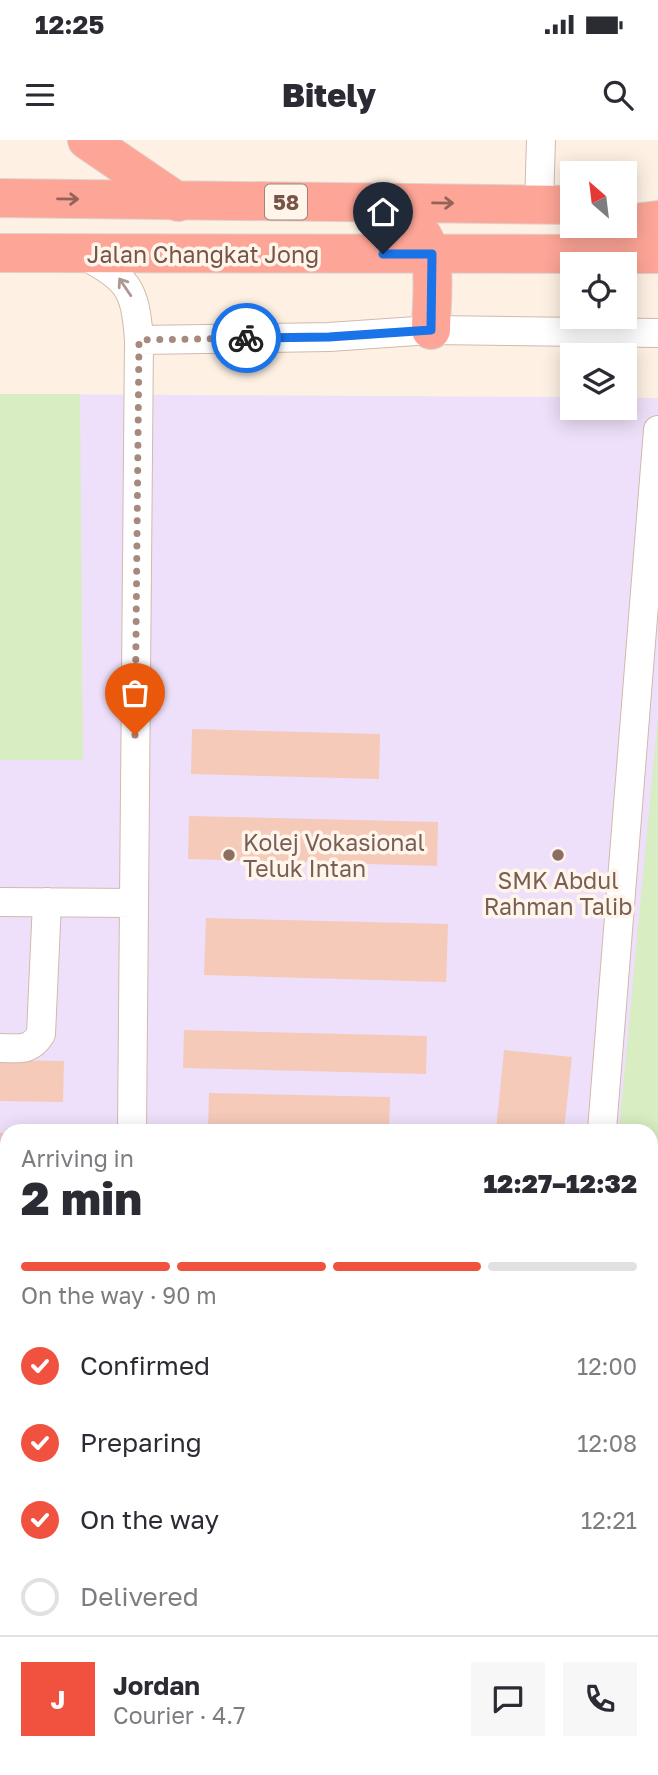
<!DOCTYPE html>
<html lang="en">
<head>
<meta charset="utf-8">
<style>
  body { margin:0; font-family:"Golos Text",sans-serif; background:#f7f7f7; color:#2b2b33; height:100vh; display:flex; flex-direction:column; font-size:26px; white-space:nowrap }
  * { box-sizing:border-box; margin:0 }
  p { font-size:23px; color:#7c7c81 }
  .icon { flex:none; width:38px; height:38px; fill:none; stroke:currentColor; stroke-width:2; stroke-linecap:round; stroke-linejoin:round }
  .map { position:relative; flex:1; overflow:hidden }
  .panel { position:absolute; left:0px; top:984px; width:658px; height:653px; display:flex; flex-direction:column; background:#fff; border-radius:21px 21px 0 0; box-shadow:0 4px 18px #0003 }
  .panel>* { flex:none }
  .needle { width:46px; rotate:332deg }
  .buttons { position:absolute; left:560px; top:21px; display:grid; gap:14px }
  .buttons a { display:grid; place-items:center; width:77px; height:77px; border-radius:0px; background:#fff; box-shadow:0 4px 18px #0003; font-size:35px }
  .pin { position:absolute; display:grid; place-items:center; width:60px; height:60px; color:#fff; margin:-72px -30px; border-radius:50% 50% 50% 0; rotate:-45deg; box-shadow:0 0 7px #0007 }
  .pin .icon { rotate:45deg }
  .courier { position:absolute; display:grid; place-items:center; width:70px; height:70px; margin:-35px; border:5px solid #1a73e8; border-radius:50%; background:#fff; color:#222; box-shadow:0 2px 9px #0007 }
  .summary em { font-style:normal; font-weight:800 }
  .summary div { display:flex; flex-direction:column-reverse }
  .summary { display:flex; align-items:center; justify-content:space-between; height:119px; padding:0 21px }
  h1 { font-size:46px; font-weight:800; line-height:52px }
  .bar { display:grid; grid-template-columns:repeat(4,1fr); gap:10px 7px; align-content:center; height:84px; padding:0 21px }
  .bar i { height:9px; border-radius:5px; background:#e1e1e2 }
  .bar .active { background:#f15240 }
  .bar p { grid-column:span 4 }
  .line { display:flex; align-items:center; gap:18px; padding:0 21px; border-top:2px solid #e1e1e2 }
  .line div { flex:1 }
  .round { display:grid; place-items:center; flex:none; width:74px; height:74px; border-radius:0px; background:#f7f7f7 }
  ol { padding:0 21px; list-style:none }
  li { display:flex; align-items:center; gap:21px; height:77px }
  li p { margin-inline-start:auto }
  li .icon { padding:7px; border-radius:50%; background:#f15240; color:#fff; stroke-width:4 }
  li:last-child { color:#7c7c81 }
  li i { width:38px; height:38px; border:4px solid #e1e1e2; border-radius:50% }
  .status { display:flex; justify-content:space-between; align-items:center; height:49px; padding:0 35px; background:#fff; direction:ltr }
  .status svg { height:19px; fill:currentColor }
  header { display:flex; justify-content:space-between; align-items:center; height:91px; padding:0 21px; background:#fff; font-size:32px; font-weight:800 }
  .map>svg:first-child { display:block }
  .education { fill:#eee0fa; fill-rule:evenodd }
  .green { fill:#d8edc1 }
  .building { fill:#f5cab9 }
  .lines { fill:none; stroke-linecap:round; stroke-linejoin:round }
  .minor-casing { stroke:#d2b9ab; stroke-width:30 }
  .highway-casing { stroke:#dcd2cf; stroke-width:40 }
  .minor { stroke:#fff; stroke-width:28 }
  .highway { stroke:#fda596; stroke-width:38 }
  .oneway { stroke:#936357 }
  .oneway2 { stroke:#ae9891 }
  .done { stroke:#a78a7e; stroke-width:7; stroke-dasharray:0 12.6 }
  .route { stroke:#1a73e8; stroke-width:9 }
  .education-dot { fill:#8d6e63; stroke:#fff5eb; stroke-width:2.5 }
  .labels { text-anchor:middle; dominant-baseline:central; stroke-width:7; stroke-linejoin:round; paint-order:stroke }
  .shield { fill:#fff5eb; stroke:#a08478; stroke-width:2 }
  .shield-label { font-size:21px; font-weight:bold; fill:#785347 }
  .street-label { font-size:23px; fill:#785347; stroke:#fff5eb }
  .education-label { font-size:23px; fill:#785e54; stroke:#fff5eb; text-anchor:start }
</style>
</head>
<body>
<div class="status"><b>12:25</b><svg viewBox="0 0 49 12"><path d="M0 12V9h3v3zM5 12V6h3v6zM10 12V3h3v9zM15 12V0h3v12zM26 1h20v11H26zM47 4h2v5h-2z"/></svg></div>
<header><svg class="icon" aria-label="menu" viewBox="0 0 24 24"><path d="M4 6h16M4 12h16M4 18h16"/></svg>Bitely<svg class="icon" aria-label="search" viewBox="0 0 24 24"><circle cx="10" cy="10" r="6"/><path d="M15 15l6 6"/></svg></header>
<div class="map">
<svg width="658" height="1635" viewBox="0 0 658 1635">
  <rect width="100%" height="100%" fill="#fef1e4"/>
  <path class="education" d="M0,254L572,257V268H625V258H658V1635H0ZM7,990H651V1629H7Z"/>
  <path class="green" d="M0,254H80L83,620H0Z
    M658,575V1007L651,1006V990H619Z"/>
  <path class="building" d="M192,589L380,594L379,639L191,634Z
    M189,676L438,682L437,726L188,719Z
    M206,778L448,784L446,842L204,835Z
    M184,890L427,896L426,934L183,928Z
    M504,910L572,917L564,990H496Z
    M0,920L64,921L63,962L0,961Z
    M209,953L390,957L389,990L208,989Z
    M0,993H7V1032H0Z
    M658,1215V1289L651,1290V1216Z
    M651,1439L658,1440V1488H651Z
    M651,1527H658V1585H651Z
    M651,1615L658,1616V1635H526L486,1631V1629H651Z"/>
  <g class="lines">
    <g class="minor-casing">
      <path id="minor" d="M539,64L541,0
        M82,114C128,140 135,146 139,200L132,990
        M139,200L329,197L431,190L658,193
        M0,762L134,763
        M0,908C19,908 30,912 41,894L47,762
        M602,990L658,290
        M0,1143L7,1142
        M651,1359L658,1361
        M0,1360L7,1359
        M133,1629L134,1635"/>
    </g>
    <g class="highway-casing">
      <path id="highway" d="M87,0L178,62
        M0,58L572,65
        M625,84L658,80
        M419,91C439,114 431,161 431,190
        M0,113L658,114"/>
    </g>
    <use href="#minor" class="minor"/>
    <use href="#highway" class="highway"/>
  </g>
  <defs><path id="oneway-shaft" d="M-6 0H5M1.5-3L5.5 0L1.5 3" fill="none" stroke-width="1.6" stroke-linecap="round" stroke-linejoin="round" transform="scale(1.75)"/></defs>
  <g class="oneway">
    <use href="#oneway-shaft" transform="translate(68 59) rotate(1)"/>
    <use href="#oneway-shaft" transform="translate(443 63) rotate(1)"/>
  </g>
  <use class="oneway2" href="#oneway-shaft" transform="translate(125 147) rotate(-124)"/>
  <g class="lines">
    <path class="done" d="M135,595L139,200L246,198"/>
    <path class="route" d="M246,198L329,197L431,190L432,114H383"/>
  </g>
  <g class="education-dot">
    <circle cx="229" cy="715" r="7"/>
    <circle cx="558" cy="715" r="7"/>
  </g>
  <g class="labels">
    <rect class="shield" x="265" y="44.5" width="42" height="35" rx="5"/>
    <g class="shield-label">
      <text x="286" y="62">58</text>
    </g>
    <g class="street-label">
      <text x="203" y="114">Jalan Changkat Jong</text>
    </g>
    <g class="education-label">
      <text x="243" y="702">Kolej Vokasional<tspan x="243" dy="26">Teluk Intan</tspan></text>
      <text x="558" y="740" text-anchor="middle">SMK Abdul<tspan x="558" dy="26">Rahman Talib</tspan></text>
    </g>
  </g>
</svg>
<div class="buttons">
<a><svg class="needle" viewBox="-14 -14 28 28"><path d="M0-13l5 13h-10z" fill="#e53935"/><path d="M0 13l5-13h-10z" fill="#7c7c81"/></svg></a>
<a><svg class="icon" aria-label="locate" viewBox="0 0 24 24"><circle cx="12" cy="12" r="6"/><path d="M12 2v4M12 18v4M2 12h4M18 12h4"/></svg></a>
<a><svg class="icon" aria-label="layers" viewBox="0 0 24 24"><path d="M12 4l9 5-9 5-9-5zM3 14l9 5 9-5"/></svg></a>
</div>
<div class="pin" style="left:135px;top:595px;background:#ea580c"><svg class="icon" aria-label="bag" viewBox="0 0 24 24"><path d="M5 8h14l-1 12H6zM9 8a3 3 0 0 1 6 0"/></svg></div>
<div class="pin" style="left:383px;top:114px;background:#1f2937"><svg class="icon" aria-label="home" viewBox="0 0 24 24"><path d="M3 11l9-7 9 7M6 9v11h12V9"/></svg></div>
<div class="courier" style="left:246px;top:198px"><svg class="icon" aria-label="bike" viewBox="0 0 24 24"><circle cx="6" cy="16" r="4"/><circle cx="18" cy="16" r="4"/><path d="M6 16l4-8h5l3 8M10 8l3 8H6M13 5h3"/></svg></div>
<section class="panel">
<div class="summary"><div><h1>2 min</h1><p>Arriving in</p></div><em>12:27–12:32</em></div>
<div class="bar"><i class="active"></i><i class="active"></i><i class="active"></i><i></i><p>On the way · 90 m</p></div>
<ol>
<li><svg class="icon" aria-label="check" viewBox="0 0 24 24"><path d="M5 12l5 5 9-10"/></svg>Confirmed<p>12:00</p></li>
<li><svg class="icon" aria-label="check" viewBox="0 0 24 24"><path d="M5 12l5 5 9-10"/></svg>Preparing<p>12:08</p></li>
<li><svg class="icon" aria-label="check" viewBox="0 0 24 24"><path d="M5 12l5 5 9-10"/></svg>On the way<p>12:21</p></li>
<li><i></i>Delivered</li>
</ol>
<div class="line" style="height:126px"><b class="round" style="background:#f15240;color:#fff">J</b><div><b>Jordan</b><p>Courier · 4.7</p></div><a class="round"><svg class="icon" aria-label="chat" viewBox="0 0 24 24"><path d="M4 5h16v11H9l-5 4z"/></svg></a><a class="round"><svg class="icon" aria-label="phone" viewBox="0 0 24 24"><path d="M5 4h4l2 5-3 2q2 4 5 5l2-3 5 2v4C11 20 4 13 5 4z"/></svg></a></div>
</section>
</div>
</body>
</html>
